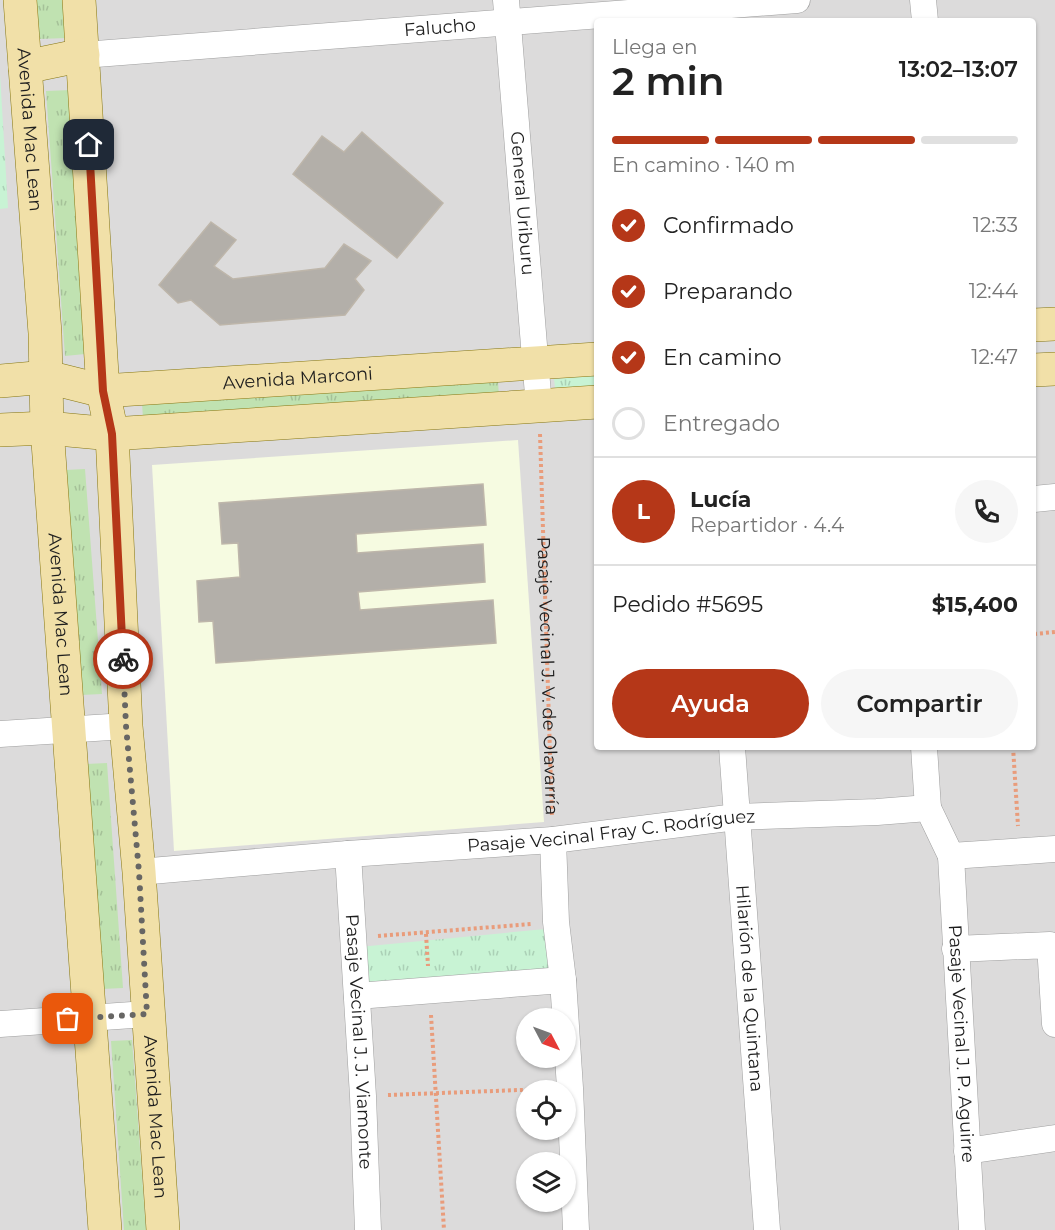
<!DOCTYPE html>
<html lang="es">
<head>
<meta charset="utf-8">
<style>
  body { margin:0; font-family:Montserrat,sans-serif; background:#f6f6f6; color:#222; height:100vh; display:flex; flex-direction:column; font-size:22px; white-space:nowrap }
  * { box-sizing:border-box; margin:0 }
  p { font-size:20px; color:#767676 }
  .icon { flex:none; width:33px; height:33px; fill:none; stroke:currentColor; stroke-width:2; stroke-linecap:round; stroke-linejoin:round }
  .map { position:relative; flex:1; overflow:hidden }
  .side { position:absolute; left:594px; top:18px; width:442px; height:732px; display:flex; flex-direction:column; background:#fff; border-radius:6px; box-shadow:0 2px 4px #0004 }
  .side>* { flex:none }
  .needle { width:39px; rotate:131deg }
  .buttons { position:absolute; left:516px; top:1008px; display:grid; gap:12px }
  .buttons a { display:grid; place-items:center; width:60px; height:60px; border-radius:50%; background:#fff; box-shadow:0 2px 4px #0004; font-size:30px }
  .pin { position:absolute; display:grid; place-items:center; width:51px; height:51px; color:#fff; margin:-26px; border-radius:12px; box-shadow:0 3px 9px #0006 }
  .courier { position:absolute; display:grid; place-items:center; width:60px; height:60px; margin:-30px; border:4px solid #b53718; border-radius:50%; background:#fff; color:#222; box-shadow:0 2px 8px #0007 }
  .headline em { font-style:normal; font-weight:600 }
  .headline div { display:flex; flex-direction:column-reverse }
  .headline { display:flex; align-items:center; justify-content:space-between; height:102px; padding:0 18px }
  h1 { font-size:39px; font-weight:600; line-height:45px }
  .bar { display:grid; grid-template-columns:repeat(4,1fr); gap:9px 6px; align-content:center; height:72px; padding:0 18px }
  .bar i { height:8px; border-radius:4px; background:#e0e0e0 }
  .bar .active { background:#b53718 }
  .bar p { grid-column:span 4 }
  .line { display:flex; align-items:center; gap:15px; padding:0 18px; border-top:2px solid #e0e0e0 }
  .line div { flex:1 }
  .round { display:grid; place-items:center; flex:none; width:63px; height:63px; border-radius:32px; background:#f6f6f6 }
  ol { padding:0 18px; list-style:none }
  li { display:flex; align-items:center; gap:18px; height:66px }
  li p { margin-inline-start:auto }
  li .icon { padding:6px; border-radius:50%; background:#b53718; color:#fff; stroke-width:4 }
  li:last-child { color:#767676 }
  li i { width:33px; height:33px; border:3px solid #e0e0e0; border-radius:50% }
  .action { display:flex; gap:12px; margin-top:auto; padding:12px 18px }
  .action a { flex:1; height:69px; border-radius:36px; background:#b53718; color:#fff; font-size:24px; font-weight:600; line-height:69px; text-align:center }
  .action a+a { background:#f6f6f6; color:#222 }
  .map>svg:first-child { display:block }
  .residential { fill:#dcdbdb; fill-rule:evenodd }
  .education { fill:#f6fbe1 }
  .grass { fill:url(#grass-tufts) }
  .park { fill:url(#park-tufts) }
  .building { fill:#b3afa9; stroke:#beb6aa; stroke-width:1.5 }
  .lines { fill:none; stroke-linecap:round; stroke-linejoin:round }
  .minor-casing { stroke:#9f9f9f; stroke-width:27 }
  .major-casing { stroke:#877712; stroke-width:34 }
  .path { stroke:#e99c7b; stroke-width:4; stroke-dasharray:3 3; stroke-linecap:butt }
  .minor { stroke:#fff; stroke-width:26 }
  .major { stroke:#f1e0a8; stroke-width:33 }
  .done { stroke:#676664; stroke-width:6; stroke-dasharray:0 10.8 }
  .route { stroke:#b53718; stroke-width:8 }
  .labels { text-anchor:middle; dominant-baseline:central; stroke-width:4.5; stroke-linejoin:round; paint-order:stroke }
  .street-label { font-size:18px; fill:#1e1e1e; stroke:#fff }
</style>
</head>
<body>
<div class="map">
<svg width="1055" height="1230" viewBox="0 0 1055 1230">
  <defs>
    <pattern id="grass-tufts" width="24" height="20" patternUnits="userSpaceOnUse" patternTransform="scale(1.5)"><rect width="24" height="20" fill="#c0e2b1"/><path d="M3 7l-1-3M5 7V3M7 7l1-3M15 17l-1-3M17 17v-4M19 17l1-3" fill="none" stroke="#a5c198"/></pattern>
    <pattern id="park-tufts" width="24" height="20" patternUnits="userSpaceOnUse" patternTransform="scale(1.5)"><rect width="24" height="20" fill="#c8f3d4"/><path d="M3 7l-1-3M5 7V3M7 7l1-3M15 17l-1-3M17 17v-4M19 17l1-3" fill="none" stroke="#abd0b6"/></pattern>
  </defs>
  <rect width="100%" height="100%" fill="#eeede6"/>
  <path class="residential" d="M0,0H1055V1230H0ZM597,21H1034V747H597ZM526,1018H566V1058H526ZM526,1090H566V1130H526ZM526,1162H566V1202H526Z"/>
  <path class="education" d="M518,440L544,822L174,851L152,465Z"/>
  <path class="grass" d="M36,0H64L67,38L39,39Z
    M71,90L85,354L65,356L46,91Z
    M498,381L499,397L143,419L142,403Z
    M85,469L102,694L81,695L65,470Z
    M107,763L123,988L102,989L86,764Z
    M132,1040L146,1230H124L111,1041Z"/>
  <path class="park" d="M0,74L8,208L0,209Z
    M597,375V392L556,395L554,379Z
    M545,929L549,976L363,994L359,947Z"/>
  <path class="building" d="M362,132L443,203L397,258L293,174L322,136L344,152Z
    M211,222L236,240L214,266L233,279L325,268L344,244L371,261L355,279L364,290L345,315L220,325L191,300L178,303L159,285Z
    M483,484L486,525L356,534L357,553L483,544L485,582L358,592L360,610L493,600L496,643L216,663L213,621L199,622L197,581L240,577L238,543L222,544L219,503Z"/>
  <g class="lines">
    <g class="minor-casing">
      <g id="minor">
        <path id="s2" d="M506,0L539,407"/>
        <path d="M923,0L925,21"/>
        <path id="s3" d="M83,55L797,0"/>
        <path d="M1034,499L1055,497"/>
        <path d="M0,734L126,726"/>
        <path id="s4" d="M732,747L767,1230"/>
        <path d="M924,747L928,808"/>
        <path d="M553,840L556,922L563,980L570,1088L576,1230"/>
        <path id="s5" d="M348,854L363,1096L368,1230"/>
        <path id="s6" d="M951,856L972,1230"/>
        <path id="s7" d="M139,872L348,854L553,840L736,817L877,812L928,808L951,856L1055,849"/>
        <path d="M955,949L1050,945L1055,1024"/>
        <path d="M357,996L563,980"/>
        <path d="M0,1024L147,1014"/>
        <path d="M967,1151L1055,1138"/>
      </g>
    </g>
    <g class="major-casing">
      <g id="major">
        <path id="s8" d="M20,0L45,333L47,428L105,1230"/>
        <path id="s9" d="M79,0L103,391L112,434L126,726L139,872L163,1230"/>
        <path d="M25,67L83,55"/>
        <path d="M1034,325L1055,324"/>
        <path d="M1034,370L1055,369"/>
        <path id="s10" d="M0,381L47,377L103,391L597,359"/>
        <path d="M0,430L47,428L112,434L597,402"/>
      </g>
    </g>
    <g class="path">
      <path id="s1" d="M540,434L552,817"/>
      <path d="M1034,634L1055,632"/>
      <path d="M1013,747L1018,826"/>
      <path d="M426,934L428,966"/>
      <path d="M378,936L532,924"/>
      <path d="M431,1015L444,1230"/>
      <path d="M388,1095L546,1089"/>
    </g>
    <use href="#minor" class="minor"/>
    <use href="#major" class="major"/>
  </g>
  <g class="lines">
    <path class="done" d="M68,1019L147,1014L139,872L126,726L123,659"/>
    <path class="route" d="M89,145L103,391L112,434L123,659"/>
  </g>
  <g class="labels">
    <g class="street-label">
      <text stroke="none"><textPath href="#s3" startOffset="358">Falucho</textPath></text>
      <text stroke="none"><textPath href="#s8" startOffset="130">Avenida Mac Lean</textPath></text>
      <text stroke="none"><textPath href="#s2" startOffset="204">General Uriburu</textPath></text>
      <text stroke="none"><textPath href="#s10" startOffset="300">Avenida Marconi</textPath></text>
      <text stroke="none"><textPath href="#s8" startOffset="616">Avenida Mac Lean</textPath></text>
      <text stroke="none"><textPath href="#s1" startOffset="242">Pasaje Vecinal J. V. de Olavarría</textPath></text>
      <text stroke="none"><textPath href="#s7" startOffset="474">Pasaje Vecinal Fray C. Rodríguez</textPath></text>
      <text stroke="none"><textPath href="#s4" startOffset="242">Hilarión de la Quintana</textPath></text>
      <text stroke="none"><textPath href="#s5" startOffset="188">Pasaje Vecinal J. J. Viamonte</textPath></text>
      <text stroke="none"><textPath href="#s6" startOffset="188">Pasaje Vecinal J. P. Aguirre</textPath></text>
      <text stroke="none"><textPath href="#s9" startOffset="1120">Avenida Mac Lean</textPath></text>
    </g>
  </g>
</svg>
<div class="buttons">
<a><svg class="needle" viewBox="-14 -14 28 28"><path d="M0-13l5 13h-10z" fill="#e53935"/><path d="M0 13l5-13h-10z" fill="#767676"/></svg></a>
<a><svg class="icon" aria-label="locate" viewBox="0 0 24 24"><circle cx="12" cy="12" r="6"/><path d="M12 2v4M12 18v4M2 12h4M18 12h4"/></svg></a>
<a><svg class="icon" aria-label="layers" viewBox="0 0 24 24"><path d="M12 4l9 5-9 5-9-5zM3 14l9 5 9-5"/></svg></a>
</div>
<div class="pin" style="left:68px;top:1019px;background:#ea580c"><svg class="icon" aria-label="bag" viewBox="0 0 24 24"><path d="M5 8h14l-1 12H6zM9 8a3 3 0 0 1 6 0"/></svg></div>
<div class="pin" style="left:89px;top:145px;background:#1f2937"><svg class="icon" aria-label="home" viewBox="0 0 24 24"><path d="M3 11l9-7 9 7M6 9v11h12V9"/></svg></div>
<div class="courier" style="left:123px;top:659px"><svg class="icon" aria-label="bike" viewBox="0 0 24 24"><circle cx="6" cy="16" r="4"/><circle cx="18" cy="16" r="4"/><path d="M6 16l4-8h5l3 8M10 8l3 8H6M13 5h3"/></svg></div>
<section class="side">
<div class="headline"><div><h1>2 min</h1><p>Llega en</p></div><em>13:02–13:07</em></div>
<div class="bar"><i class="active"></i><i class="active"></i><i class="active"></i><i></i><p>En camino · 140 m</p></div>
<ol>
<li><svg class="icon" aria-label="check" viewBox="0 0 24 24"><path d="M5 12l5 5 9-10"/></svg>Confirmado<p>12:33</p></li>
<li><svg class="icon" aria-label="check" viewBox="0 0 24 24"><path d="M5 12l5 5 9-10"/></svg>Preparando<p>12:44</p></li>
<li><svg class="icon" aria-label="check" viewBox="0 0 24 24"><path d="M5 12l5 5 9-10"/></svg>En camino<p>12:47</p></li>
<li><i></i>Entregado</li>
</ol>
<div class="line" style="height:108px"><b class="round" style="background:#b53718;color:#fff">L</b><div><b>Lucía</b><p>Repartidor · 4.4</p></div><a class="round"><svg class="icon" aria-label="phone" viewBox="0 0 24 24"><path d="M5 4h4l2 5-3 2q2 4 5 5l2-3 5 2v4C11 20 4 13 5 4z"/></svg></a></div>
<div class="line" style="height:78px"><div>Pedido #5695</div><b>$15,400</b></div>
<div class="action"><a>Ayuda</a><a>Compartir</a></div>
</section>
</div>
</body>
</html>
